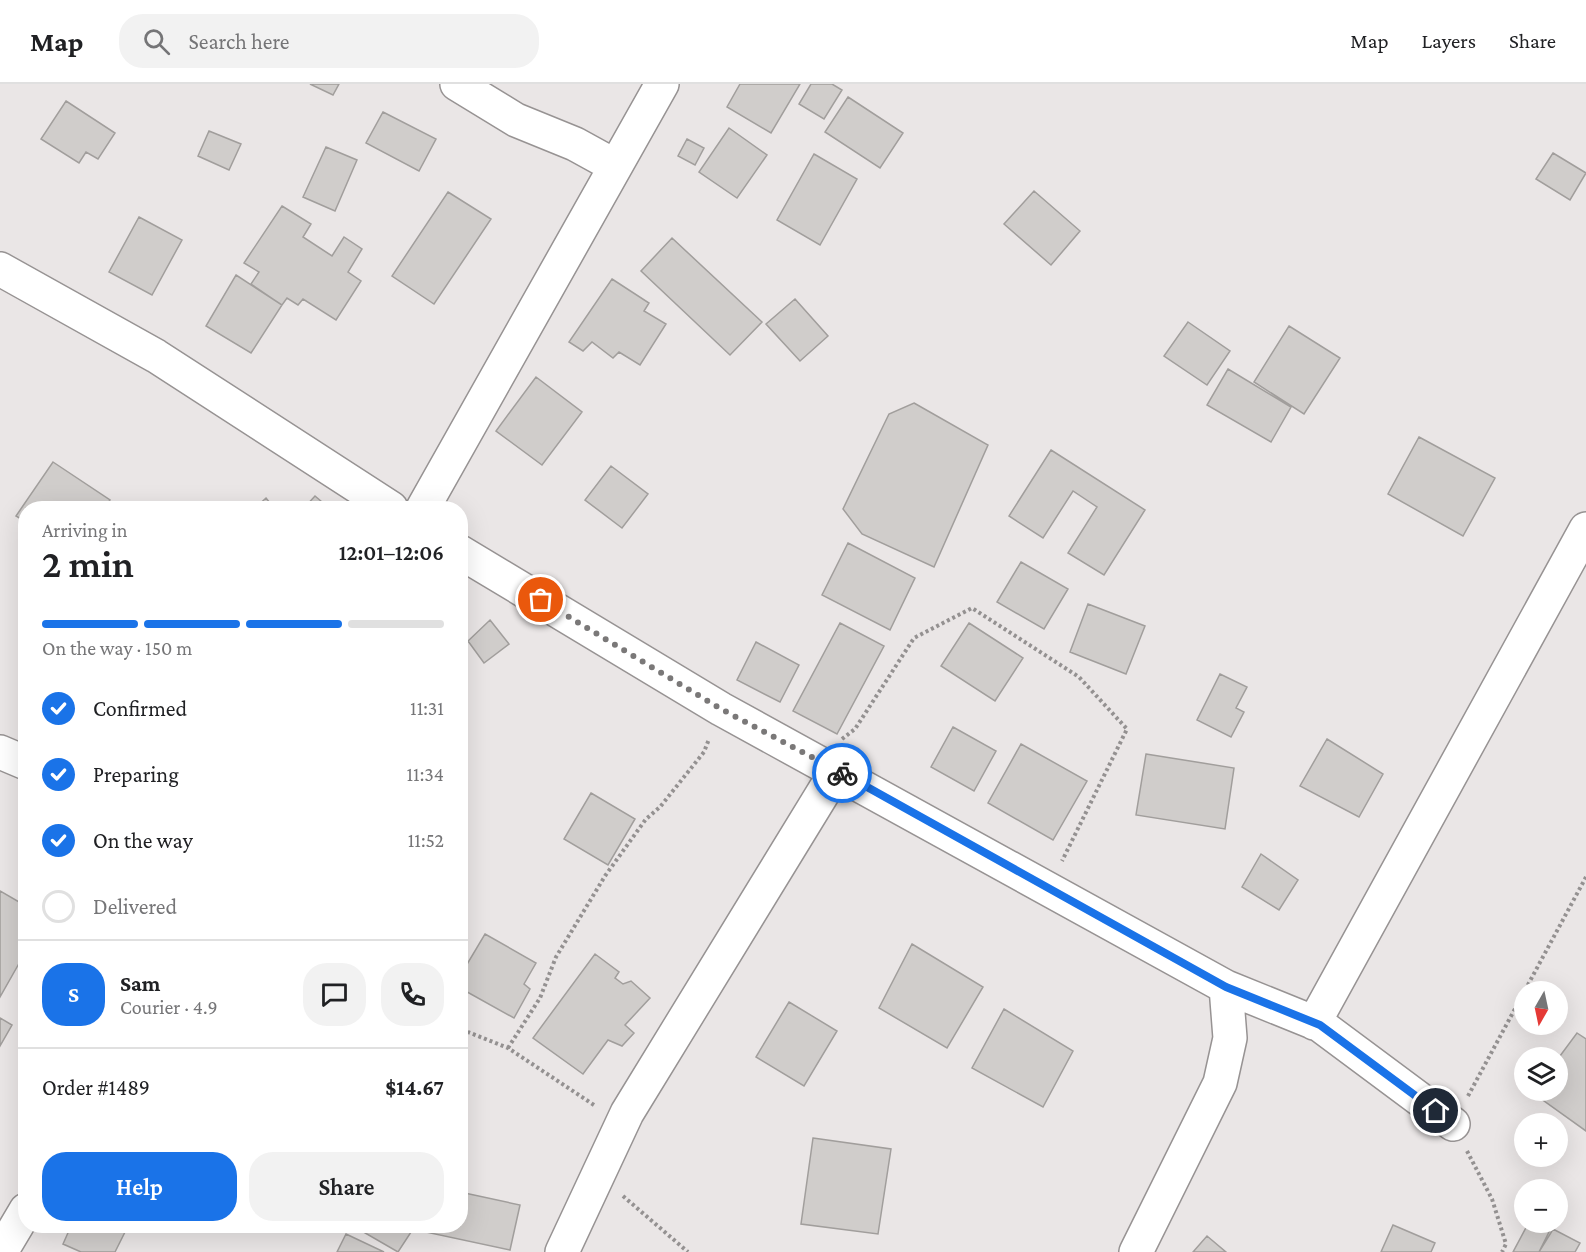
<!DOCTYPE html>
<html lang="en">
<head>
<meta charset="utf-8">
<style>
  body { margin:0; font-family:"Crimson Pro",serif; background:#f2f2f2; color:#202124; height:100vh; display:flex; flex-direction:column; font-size:22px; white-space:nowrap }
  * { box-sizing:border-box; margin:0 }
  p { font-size:20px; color:#757577 }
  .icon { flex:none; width:33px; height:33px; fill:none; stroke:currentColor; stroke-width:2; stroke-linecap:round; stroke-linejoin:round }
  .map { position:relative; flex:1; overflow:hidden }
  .side { position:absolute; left:18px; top:417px; width:450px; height:732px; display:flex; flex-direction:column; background:#fff; border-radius:24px; box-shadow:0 6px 24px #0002 }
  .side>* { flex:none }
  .needle { width:39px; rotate:189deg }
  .controls { position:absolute; left:1514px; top:897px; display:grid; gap:12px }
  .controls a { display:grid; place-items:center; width:54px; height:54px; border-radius:50%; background:#fff; box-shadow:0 6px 24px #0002; font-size:30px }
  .pin { position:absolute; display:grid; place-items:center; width:51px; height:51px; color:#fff; margin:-26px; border:3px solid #fff; border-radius:50%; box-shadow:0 2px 6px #0007 }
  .courier { position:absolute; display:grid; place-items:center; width:60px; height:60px; margin:-30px; border:4px solid #1a73e8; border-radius:50%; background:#fff; color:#222; box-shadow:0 2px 8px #0007 }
  .overview em { font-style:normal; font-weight:600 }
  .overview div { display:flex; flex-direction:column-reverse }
  .overview { display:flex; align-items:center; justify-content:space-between; height:102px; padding:0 24px }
  h1 { font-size:39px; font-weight:600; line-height:45px }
  .bar { display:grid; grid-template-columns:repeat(4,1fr); gap:9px 6px; align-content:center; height:72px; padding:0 24px }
  .bar i { height:8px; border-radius:4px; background:#e0e0e0 }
  .bar .on { background:#1a73e8 }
  .bar p { grid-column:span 4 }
  .line { display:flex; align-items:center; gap:15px; padding:0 24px; border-top:2px solid #e0e0e0 }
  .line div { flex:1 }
  .round { display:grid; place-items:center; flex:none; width:63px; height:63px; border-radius:24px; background:#f2f2f2 }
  ol { padding:0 24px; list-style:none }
  li { display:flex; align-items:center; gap:18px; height:66px }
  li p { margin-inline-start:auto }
  li .icon { padding:6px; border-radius:50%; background:#1a73e8; color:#fff; stroke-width:4 }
  li:last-child { color:#757577 }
  li i { width:33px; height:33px; border:3px solid #e0e0e0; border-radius:50% }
  .button { display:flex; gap:12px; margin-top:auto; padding:12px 24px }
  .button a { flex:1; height:69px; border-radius:24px; background:#1a73e8; color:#fff; font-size:24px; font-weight:600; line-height:69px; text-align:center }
  .button a+a { background:#f2f2f2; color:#202124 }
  header { display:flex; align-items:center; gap:36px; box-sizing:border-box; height:84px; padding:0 30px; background:#fff; border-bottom:2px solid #e0e0e0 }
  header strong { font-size:28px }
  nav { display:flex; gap:33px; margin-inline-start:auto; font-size:21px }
  .search { width:420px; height:54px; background:#f2f2f2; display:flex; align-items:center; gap:15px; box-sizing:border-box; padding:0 21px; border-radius:24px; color:#757577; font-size:22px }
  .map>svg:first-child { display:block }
  .building { fill:#d0cdcb; stroke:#a19e9c; stroke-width:1.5 }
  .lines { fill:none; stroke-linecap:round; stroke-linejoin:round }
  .minor-casing { stroke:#979393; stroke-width:36 }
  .path { stroke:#949191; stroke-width:4; stroke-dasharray:3 3; stroke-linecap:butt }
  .minor { stroke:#fff; stroke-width:33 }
  .done { stroke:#7a7878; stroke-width:6; stroke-dasharray:0 10.8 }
  .route { stroke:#1a73e8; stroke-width:8 }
</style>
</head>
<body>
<header>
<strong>Map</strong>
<div class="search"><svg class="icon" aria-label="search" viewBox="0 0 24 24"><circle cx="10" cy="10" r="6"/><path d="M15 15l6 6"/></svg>Search here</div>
<nav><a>Map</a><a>Layers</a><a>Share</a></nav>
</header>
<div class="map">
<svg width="1586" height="1168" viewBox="0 0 1586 1168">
  <rect width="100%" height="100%" fill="#eae6e6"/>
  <path class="building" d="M310,0H339L333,11Z
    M740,0H800L771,49L727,23Z
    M811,0H832L842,6L824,35L799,20Z
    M848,13L903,49L880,84L825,48Z
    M66,17L115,49L98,75L86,68L79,79L41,55Z
    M383,28L436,55L419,87L366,59Z
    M729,44L767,71L737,114L699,88Z
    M209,47L241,60L229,86L198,72Z
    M687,55L704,64L695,81L678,72Z
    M326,63L357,76L335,127L303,113Z
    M1553,69L1586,89L1570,116L1536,95Z
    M814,70L857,95L820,161L777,136Z
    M1034,107L1080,147L1051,181L1004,140Z
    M448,108L491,135L434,220L392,192Z
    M282,122L311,140L303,153L332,172L344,153L362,165L348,188L361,197L336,236L303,215L298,221L287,214L282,221L251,200L259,188L244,179Z
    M139,133L182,156L152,211L109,188Z
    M672,154L762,238L730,271L641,187Z
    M236,191L282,221L251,269L206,242Z
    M612,195L649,219L644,227L666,240L640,281L619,268L613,274L592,258L583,267L569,258Z
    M795,215L828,252L800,277L766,240Z
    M1188,238L1230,267L1207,301L1164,272Z
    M1289,242L1340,274L1304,330L1254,298Z
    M1228,285L1291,323L1271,358L1207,321Z
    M536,293L582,328L542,381L496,347Z
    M914,319L988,361L934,483L862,450L843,425L889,330Z
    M1419,353L1495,394L1463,452L1388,410Z
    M1051,366L1145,426L1104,491L1068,469L1097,423L1073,407L1043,454L1009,432Z
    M53,378L110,416L104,424H26V438L16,432Z
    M611,382L648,410L622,444L585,416Z
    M315,412L329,424H304Z
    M266,414L274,424H255Z
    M848,459L915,494L890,546L822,511Z
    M1021,478L1068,505L1044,545L997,518Z
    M1088,520L1145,542L1126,590L1070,568Z
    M490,536L509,560L484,579L468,557Z
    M840,539L884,562L837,650L793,627Z
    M969,539L1023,574L995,617L941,582Z
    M756,558L799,581L780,618L737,596Z
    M1220,590L1247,603L1236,624L1244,628L1231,653L1197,636Z
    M953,643L996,667L974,707L931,683Z
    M1327,655L1383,690L1359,733L1300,702Z
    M1021,660L1087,697L1053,756L988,719Z
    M1146,670L1234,684L1225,745L1136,731Z
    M591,709L635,735L608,781L564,755Z
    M1261,770L1298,796L1279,826L1242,803Z
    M0,807L26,822V879L21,876L0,913Z
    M485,850L536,879L524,900L530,905L514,934L460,904V892Z
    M912,860L983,903L947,964L879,924Z
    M595,870L619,888L615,894L623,900L631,897L650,914L625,941L634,949L622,962L608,956L583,990L533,954Z
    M789,918L837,947L804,1002L756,973Z
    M1004,925L1073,967L1043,1023L972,984Z
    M0,934L12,941L0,962Z
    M1577,949L1586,955V1047L1533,1009L1535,1006H1557V976Z
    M813,1054L891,1065L878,1150L801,1140Z
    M460,1108L520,1121L510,1166L421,1147L422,1142H460Z
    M1529,1138L1557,1139L1539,1168H1513Z
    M1393,1141L1435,1159L1431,1168H1381Z
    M71,1142H128L115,1168H81L63,1160Z
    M353,1142H415L398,1168Z
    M1551,1144L1580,1159L1575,1168H1539Z
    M346,1150L384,1168H337Z
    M1207,1152L1226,1168H1193Z"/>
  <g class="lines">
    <g class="minor-casing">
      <path id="minor" d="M457,0L516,36L575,60L615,82
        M0,185L156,272L391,424
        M423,424L662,0
        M460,468L721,625L1226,903L1230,954L1220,999L1136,1168
        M0,668L26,679
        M1226,903L1320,941L1453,1040
        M1314,939L1586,445
        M1,1168L26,1126
        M562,1168L627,1029L837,686"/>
    </g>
    <path class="path" d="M842,655L855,645L914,554L972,524L1079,593L1127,645L1062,777
      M460,938L468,948L508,964L594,1021
      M508,964L540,914L556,873L605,792L646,735L660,723L704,668L709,655
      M1468,1012L1586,793
      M1467,1067L1492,1115L1506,1160L1502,1168
      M623,1112L688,1168"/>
    <use href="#minor" class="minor"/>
  </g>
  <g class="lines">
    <path class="done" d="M541,516L721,625L842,689"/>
    <path class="route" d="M842,689L1226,903L1320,941L1436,1027"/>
  </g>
</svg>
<div class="controls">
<a><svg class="needle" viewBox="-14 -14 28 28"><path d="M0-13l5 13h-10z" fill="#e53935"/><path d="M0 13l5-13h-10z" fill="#757577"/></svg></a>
<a><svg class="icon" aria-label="layers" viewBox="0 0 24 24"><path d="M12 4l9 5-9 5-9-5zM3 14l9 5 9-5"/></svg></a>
<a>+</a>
<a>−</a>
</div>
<div class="pin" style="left:541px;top:516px;background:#ea580c"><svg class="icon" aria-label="bag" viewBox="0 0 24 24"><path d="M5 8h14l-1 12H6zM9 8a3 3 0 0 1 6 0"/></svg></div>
<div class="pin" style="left:1436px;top:1027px;background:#1f2937"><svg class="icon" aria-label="home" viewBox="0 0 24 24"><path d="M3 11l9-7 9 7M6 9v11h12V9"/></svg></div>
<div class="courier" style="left:842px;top:689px"><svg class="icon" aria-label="bike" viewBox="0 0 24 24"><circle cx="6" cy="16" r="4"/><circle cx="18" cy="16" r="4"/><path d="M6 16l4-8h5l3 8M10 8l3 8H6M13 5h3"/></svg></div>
<section class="side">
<div class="overview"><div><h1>2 min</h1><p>Arriving in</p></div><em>12:01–12:06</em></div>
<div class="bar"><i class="on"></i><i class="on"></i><i class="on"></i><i></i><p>On the way · 150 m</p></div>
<ol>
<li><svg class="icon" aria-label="check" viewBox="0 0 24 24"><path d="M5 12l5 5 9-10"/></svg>Confirmed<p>11:31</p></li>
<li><svg class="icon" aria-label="check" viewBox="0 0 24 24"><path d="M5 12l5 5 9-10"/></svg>Preparing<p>11:34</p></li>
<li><svg class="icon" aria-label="check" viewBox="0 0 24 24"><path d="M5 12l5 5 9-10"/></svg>On the way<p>11:52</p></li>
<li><i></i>Delivered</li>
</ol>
<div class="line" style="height:108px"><b class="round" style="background:#1a73e8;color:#fff">S</b><div><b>Sam</b><p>Courier · 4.9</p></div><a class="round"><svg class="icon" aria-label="chat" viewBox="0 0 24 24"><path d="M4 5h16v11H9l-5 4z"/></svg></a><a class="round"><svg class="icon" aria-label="phone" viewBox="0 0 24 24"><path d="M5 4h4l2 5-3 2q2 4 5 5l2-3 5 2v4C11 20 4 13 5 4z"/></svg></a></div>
<div class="line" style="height:78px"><div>Order #1489</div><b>$14.67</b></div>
<div class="button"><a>Help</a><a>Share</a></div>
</section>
</div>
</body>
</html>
